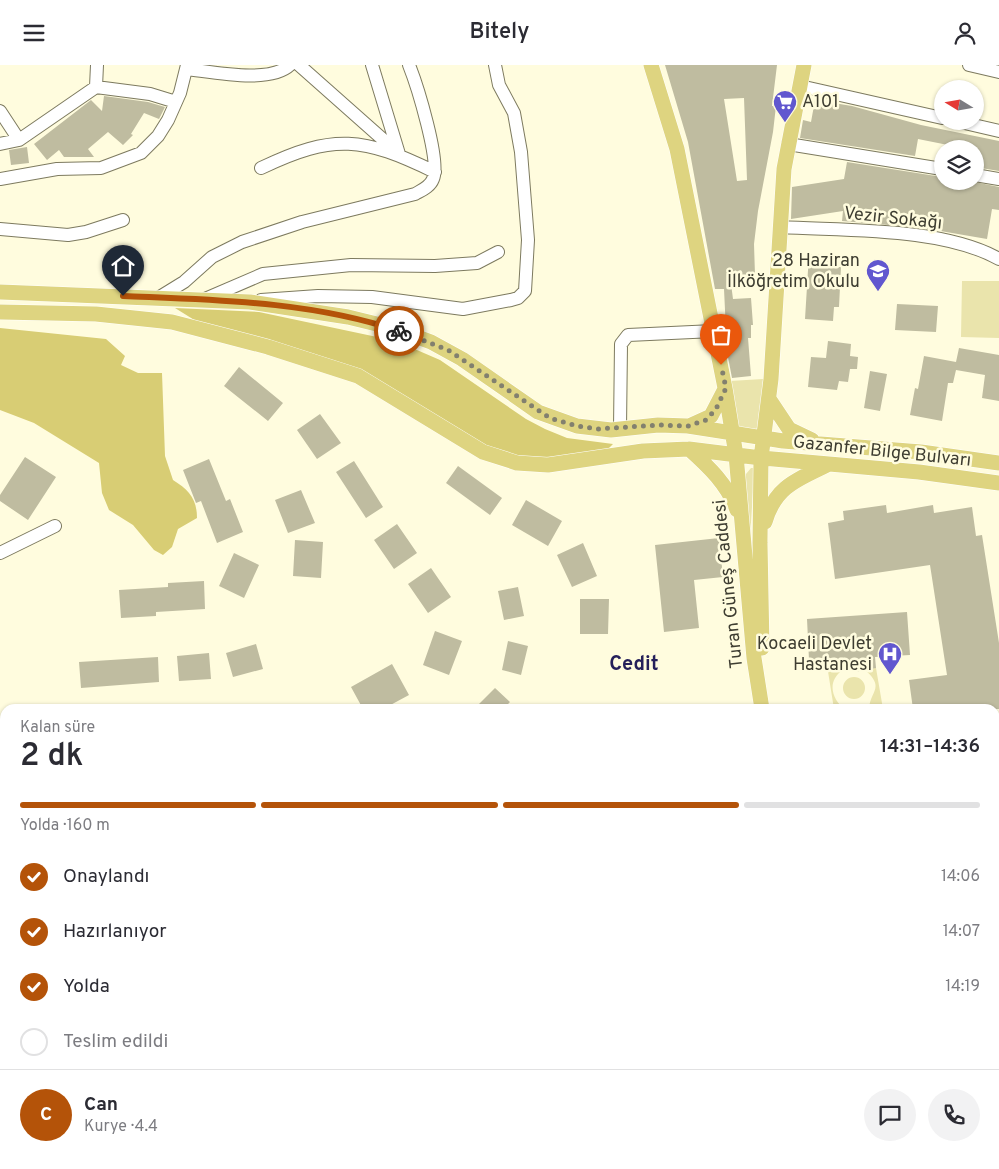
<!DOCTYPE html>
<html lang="tr">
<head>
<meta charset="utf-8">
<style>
  body { margin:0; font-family:Overpass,sans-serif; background:#f2f2f3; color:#2b2b33; height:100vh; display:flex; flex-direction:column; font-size:19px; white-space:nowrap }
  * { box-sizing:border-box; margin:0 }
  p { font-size:16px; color:#7c7c81 }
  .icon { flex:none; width:28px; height:28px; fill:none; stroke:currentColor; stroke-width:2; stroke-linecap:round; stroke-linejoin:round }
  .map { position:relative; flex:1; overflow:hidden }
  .details { position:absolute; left:0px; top:639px; width:1000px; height:466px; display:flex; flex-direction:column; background:#fff; border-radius:15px 15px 0 0; box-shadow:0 1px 4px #0004 }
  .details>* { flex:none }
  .needle { width:32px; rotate:281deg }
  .fabs { position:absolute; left:934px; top:15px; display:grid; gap:10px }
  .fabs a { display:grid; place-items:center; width:50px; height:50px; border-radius:50%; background:#fff; box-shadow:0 1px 4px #0004; font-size:25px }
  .pin { position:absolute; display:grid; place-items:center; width:42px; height:42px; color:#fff; margin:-51px -21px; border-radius:50% 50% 50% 0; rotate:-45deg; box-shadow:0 0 5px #0007 }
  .pin .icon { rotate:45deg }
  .courier { position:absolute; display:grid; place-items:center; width:50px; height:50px; margin:-25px; border:4px solid #b45309; border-radius:50%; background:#fff; color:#222; box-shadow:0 1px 6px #0007 }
  .head em { font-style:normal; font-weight:600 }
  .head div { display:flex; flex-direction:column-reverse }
  .head { display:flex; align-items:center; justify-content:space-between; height:85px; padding:0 20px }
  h1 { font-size:32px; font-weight:600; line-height:38px }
  .bar { display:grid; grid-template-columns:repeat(4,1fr); gap:8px 5px; align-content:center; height:60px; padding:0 20px }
  .bar i { height:6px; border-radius:4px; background:#e1e1e2 }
  .bar .active { background:#b45309 }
  .bar p { grid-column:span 4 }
  .line { display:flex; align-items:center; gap:12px; padding:0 20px; border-top:1px solid #e1e1e2 }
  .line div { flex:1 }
  .round { display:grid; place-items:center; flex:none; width:52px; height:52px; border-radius:26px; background:#f2f2f3 }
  ol { padding:0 20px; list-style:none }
  li { display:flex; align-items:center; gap:15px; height:55px }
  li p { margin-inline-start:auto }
  li .icon { padding:5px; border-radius:50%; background:#b45309; color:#fff; stroke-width:4 }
  li:last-child { color:#7c7c81 }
  li i { width:28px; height:28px; border:2px solid #e1e1e2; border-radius:50% }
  header { display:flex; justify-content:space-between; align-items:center; height:65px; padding:0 20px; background:#fff; font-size:22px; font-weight:600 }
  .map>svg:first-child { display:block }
  .green { fill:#eae4ac }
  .forest { fill:#d8cd74 }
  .building { fill:#bfbca0; fill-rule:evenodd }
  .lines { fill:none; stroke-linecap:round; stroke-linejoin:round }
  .minor-casing { stroke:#7d7a5f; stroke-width:14 }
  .major-casing { stroke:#fff; stroke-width:16 }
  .minor { stroke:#fff; stroke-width:12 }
  .major { stroke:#ded480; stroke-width:15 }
  .done { stroke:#82806e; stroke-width:5; stroke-dasharray:0 9 }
  .route { stroke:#b45309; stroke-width:6 }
  .labels { text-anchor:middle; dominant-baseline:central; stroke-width:5; stroke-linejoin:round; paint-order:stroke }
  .poi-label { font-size:18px; fill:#3e3d31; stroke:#fffcde; text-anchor:end }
  .street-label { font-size:18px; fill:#3e3d31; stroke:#fffcde }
  .quarter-label { font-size:20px; font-weight:bold; fill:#25205a; stroke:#fffcde }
</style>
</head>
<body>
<header><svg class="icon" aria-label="menu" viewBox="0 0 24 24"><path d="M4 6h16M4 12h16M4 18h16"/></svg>Bitely<svg class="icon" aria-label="person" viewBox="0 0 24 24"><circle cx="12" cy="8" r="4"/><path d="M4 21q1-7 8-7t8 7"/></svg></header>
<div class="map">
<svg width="999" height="1104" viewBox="0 0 999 1104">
  <rect width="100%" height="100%" fill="#fffcde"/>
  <path class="green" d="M962,216H999V273L961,272Z
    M763,314L761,355L757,365L739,362L730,316Z
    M751,403H754V412L750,472L745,417L746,409Z
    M826,594H842L843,605C826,616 832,635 845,644H834Z
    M876,603L883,644H869C870,625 886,623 864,604Z
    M843 623a11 11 0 1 1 22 0a11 11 0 1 1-22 0Z"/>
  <path class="forest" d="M175,243L259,247L377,272L410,282L440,295L526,354L545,364L567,373L613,379L608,384L555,393L517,391L490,384L362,309L204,261Z
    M0,263L106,274L125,291L121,300L138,308H162L165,391L173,415C189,425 197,434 197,453L178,464L172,482L163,490L154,485L133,460L109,445L102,428L99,398L34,358L0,345Z
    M0,1035H5V1100L115,1101L112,1104H0Z"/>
  <path class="building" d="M665,0H777L772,41H776L773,67L758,146L754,179L755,210L730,211L733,234L751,233L753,260H751V273H748L751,311L732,313L727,287L724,224H715L688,77ZM744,33L747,115L737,116L724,34Z
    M104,31L148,37L165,42L159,54L144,48L131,69L133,70L123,80L108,67L88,84L94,92H64L59,85L47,95L34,79L91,35L102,46Z
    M815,35L852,41L921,60L999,76V106L975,102V84H957L958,82L918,74L915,91L800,73L803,55L811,57Z
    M27,82L29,98L11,100L9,85Z
    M847,97L942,112V116H970L999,122V145L992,144L987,174L923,163L842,156L843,146L791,154L792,122L844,114Z
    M809,189L838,191L837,202H841L839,242H834L833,256L805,254Z
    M897,239L938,241L936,267L895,265Z
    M828,276L851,279L850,291L858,292L857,304H850L848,317L839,316L837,325L808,322L811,292L826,293Z
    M959,283L999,290V336L982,333L985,310L956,305L953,318H948L942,356L910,350L915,323L918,324L924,291L956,297Z
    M239,302L283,338L268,356L224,321Z
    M870,306L887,309L880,346L864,343Z
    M320,349L341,378L317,394L297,365Z
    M25,392L56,412L28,455L0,436V430Z
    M209,394L226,436L230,434L243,467L217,478L201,436L196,438L183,405Z
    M354,396L383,442L366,453L336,407Z
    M458,401L502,433L490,450L446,418Z
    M301,425L315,458L288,468L275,435Z
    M526,435L562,456L548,481L512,460Z
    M886,440L887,448L933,440L934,448L972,442L976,471L982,470L999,578V644H913L909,615L947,610L930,500L835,514L828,458L844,455L843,446Z
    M397,459L417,488L394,504L374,475Z
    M719,473L723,512L694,515L699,563L664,567L655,480Z
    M295,475L323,477L321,513L293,511Z
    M583,478L597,511L572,522L557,490Z
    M234,488L259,500L244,533L219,521Z
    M431,503L451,532L428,548L408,519Z
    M204,516L205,544L156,547V551L121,553L119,525L168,522V518Z
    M518,522L524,551L504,555L498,526Z
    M580,534H609L608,569H580Z
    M907,547L910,590L875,592L876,603L854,607V605H843L842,594L809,595L807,554Z
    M435,566L462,576L449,610L423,600Z
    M508,576L528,581L521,610L502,605Z
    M256,579L263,604L233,612L226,588Z
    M209,588L211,614L179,616L177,591Z
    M158,592L159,617L81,623L79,597Z
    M392,599L409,630L383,644H363L351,622Z
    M495,623L510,637L503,644H474Z"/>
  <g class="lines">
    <g class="minor-casing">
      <path id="minor" d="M299,0L396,86
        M372,0L399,89
        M969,0L999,7
        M187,4C213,7 270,19 290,0
        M800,21L942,53
        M96,22L97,0
        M0,46L19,75
        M956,56L999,66
        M0,79L19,75L96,22L150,29L176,37
        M788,79L942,104
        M261,103C334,68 363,72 435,107
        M975,110L999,114
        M0,114L57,104L101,103L141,88L158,71L168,55L180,28L187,0
        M781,162C846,166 942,162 999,194
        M0,164L68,170L86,167L123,155
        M158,233L184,217L212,192L242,177L302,157L415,129C422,125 430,122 433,114C441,97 417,20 409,0
        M205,234L263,209L351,200L435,201L477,198L498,187
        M261,235L318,231L372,232L463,244L511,235L518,233L525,226L528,175L521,87L514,48L499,20L495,0
        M620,363L621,279L628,270L714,266
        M0,488L55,461
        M995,822H999
        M995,867L999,866
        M995,914L999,913
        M0,919L5,924
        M0,982L5,986
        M995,983H999
        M0,1026L5,1027
        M995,1050H999
        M789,1100V1104
        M230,1104L234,1100
        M399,1104L412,1100
        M626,1104L627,1100"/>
    </g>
    <g class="major-casing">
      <path id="major" d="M651,0L677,84L725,323L736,390L754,593L762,644
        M0,227L250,237L348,252L393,263L431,277L462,294L538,347L577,361L611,365L658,360L688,361L783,376L921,387L999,398
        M0,247L96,249L172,257L268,282L358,311L483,387L517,398L548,400L643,386L689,384L761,393L919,407L999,418
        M769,334L789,364L812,375
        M689,361L711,351L725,324
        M689,384C709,402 727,419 737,445
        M765,457C775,422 796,415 827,400
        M762,583L760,478L761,393L771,314L784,104L804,0
        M0,873L5,876
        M856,1100L857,1104"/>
    </g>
    <use href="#minor" class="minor"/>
    <use href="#major" class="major"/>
  </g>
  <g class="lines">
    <path class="done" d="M399,266L448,285L550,353L577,361L598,364L658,360L688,361L706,355L716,344L726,323L721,300"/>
    <path class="route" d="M123,231C216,235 310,236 399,266"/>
  </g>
  <defs>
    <g id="supermarket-pin" transform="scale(1.25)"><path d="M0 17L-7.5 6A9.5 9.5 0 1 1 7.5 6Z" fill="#6157cf" stroke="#fffcde"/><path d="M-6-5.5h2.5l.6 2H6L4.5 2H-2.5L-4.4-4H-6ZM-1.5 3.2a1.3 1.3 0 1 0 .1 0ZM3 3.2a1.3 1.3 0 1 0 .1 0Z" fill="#fff"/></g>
    <g id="school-pin" transform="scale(1.25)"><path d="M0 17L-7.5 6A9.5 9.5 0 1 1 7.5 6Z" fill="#6157cf" stroke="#fffcde"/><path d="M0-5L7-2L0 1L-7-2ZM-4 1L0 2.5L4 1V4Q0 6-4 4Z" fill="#fff"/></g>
    <g id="hospital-pin" transform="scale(1.25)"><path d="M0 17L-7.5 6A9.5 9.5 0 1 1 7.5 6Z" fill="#6157cf" stroke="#fffcde"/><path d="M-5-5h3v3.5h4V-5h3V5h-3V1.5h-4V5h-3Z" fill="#fff"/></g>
  </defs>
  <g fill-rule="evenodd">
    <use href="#supermarket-pin" x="785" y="37"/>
    <use href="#school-pin" x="878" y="206"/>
    <use href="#hospital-pin" x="890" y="589"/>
  </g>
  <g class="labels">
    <g class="poi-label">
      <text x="802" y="37" text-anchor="start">A101</text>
      <text x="860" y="196">28 Haziran<tspan x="860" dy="21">İlköğretim Okulu</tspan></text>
      <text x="872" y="579">Kocaeli Devlet<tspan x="872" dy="21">Hastanesi</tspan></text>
    </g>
    <g class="street-label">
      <text transform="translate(893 154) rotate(6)">Vezir Sokağı</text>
      <text transform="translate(882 387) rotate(6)">Gazanfer Bilge Bulvarı</text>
      <text transform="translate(729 519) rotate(-96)">Turan Güneş Caddesi</text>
    </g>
    <g class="quarter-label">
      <text x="634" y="600">Cedit</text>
    </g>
  </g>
</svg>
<div class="fabs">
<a><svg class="needle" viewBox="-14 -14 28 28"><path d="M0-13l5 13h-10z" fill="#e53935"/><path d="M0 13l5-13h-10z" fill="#7c7c81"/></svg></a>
<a><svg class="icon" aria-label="layers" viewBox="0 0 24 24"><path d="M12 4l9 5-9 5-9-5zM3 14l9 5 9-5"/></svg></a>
</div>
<div class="pin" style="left:721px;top:300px;background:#ea580c"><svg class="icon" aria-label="bag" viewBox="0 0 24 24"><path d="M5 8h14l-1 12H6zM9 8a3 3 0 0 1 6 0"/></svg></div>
<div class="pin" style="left:123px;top:231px;background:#1f2937"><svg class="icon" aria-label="home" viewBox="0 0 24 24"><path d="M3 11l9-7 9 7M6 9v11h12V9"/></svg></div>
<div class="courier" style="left:399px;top:266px"><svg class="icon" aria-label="bike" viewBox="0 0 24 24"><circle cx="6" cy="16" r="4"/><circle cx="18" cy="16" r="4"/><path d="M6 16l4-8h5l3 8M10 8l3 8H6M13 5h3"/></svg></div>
<section class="details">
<div class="head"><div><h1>2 dk</h1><p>Kalan süre</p></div><em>14:31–14:36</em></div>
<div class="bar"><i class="active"></i><i class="active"></i><i class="active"></i><i></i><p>Yolda · 160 m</p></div>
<ol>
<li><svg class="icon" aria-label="check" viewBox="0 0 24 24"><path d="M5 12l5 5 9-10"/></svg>Onaylandı<p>14:06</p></li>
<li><svg class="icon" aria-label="check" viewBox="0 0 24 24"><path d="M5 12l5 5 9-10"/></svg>Hazırlanıyor<p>14:07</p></li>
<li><svg class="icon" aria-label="check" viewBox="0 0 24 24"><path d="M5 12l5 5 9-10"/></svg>Yolda<p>14:19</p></li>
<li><i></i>Teslim edildi</li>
</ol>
<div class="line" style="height:90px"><b class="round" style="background:#b45309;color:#fff">C</b><div><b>Can</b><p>Kurye · 4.4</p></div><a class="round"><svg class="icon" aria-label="chat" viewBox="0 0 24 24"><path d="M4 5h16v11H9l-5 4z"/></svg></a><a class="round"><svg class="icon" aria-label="phone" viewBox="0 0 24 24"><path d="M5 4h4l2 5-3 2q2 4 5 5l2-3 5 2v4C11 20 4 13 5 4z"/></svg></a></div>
</section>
</div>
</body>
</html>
